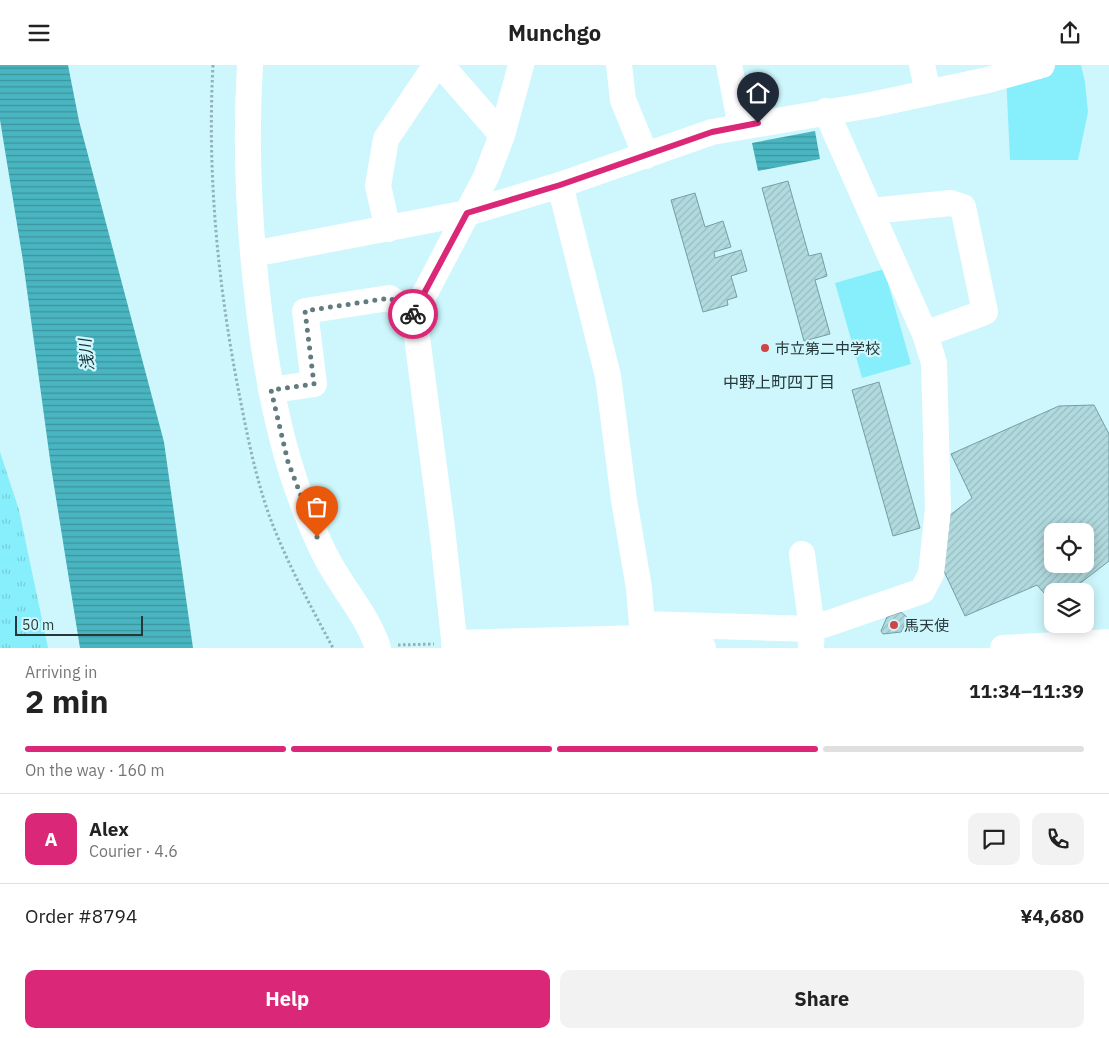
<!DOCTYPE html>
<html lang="en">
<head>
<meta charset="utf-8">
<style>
  body { margin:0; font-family:"IBM Plex Sans","Noto Sans JP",sans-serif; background:#f2f2f2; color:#222; height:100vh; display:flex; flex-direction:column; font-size:19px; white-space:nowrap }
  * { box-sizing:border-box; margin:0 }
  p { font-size:16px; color:#767676 }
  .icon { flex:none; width:28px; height:28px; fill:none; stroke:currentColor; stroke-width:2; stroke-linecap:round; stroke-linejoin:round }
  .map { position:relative; height:583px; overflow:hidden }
  .details { display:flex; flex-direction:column; background:#fff; flex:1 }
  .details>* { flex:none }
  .tools { position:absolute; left:1044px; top:458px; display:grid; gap:10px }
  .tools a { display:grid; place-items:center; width:50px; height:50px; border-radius:10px; background:#fff; box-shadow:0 2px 12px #0003; font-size:25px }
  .scale { position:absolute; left:15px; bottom:12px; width:128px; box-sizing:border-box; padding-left:5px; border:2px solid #27383a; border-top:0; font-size:14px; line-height:18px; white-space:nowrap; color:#27383a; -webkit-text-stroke:4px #cdf7fc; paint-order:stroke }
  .pin { position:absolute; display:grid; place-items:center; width:42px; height:42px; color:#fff; margin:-51px -21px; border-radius:50% 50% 50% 0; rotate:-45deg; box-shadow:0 0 5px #0007 }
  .pin .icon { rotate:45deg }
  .courier { position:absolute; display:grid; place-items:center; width:50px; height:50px; margin:-25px; border:4px solid #db2777; border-radius:50%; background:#fff; color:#222; box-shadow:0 1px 6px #0007 }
  .overview em { font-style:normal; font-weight:800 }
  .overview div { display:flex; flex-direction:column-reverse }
  .overview { display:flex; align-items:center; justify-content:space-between; height:85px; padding:0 25px }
  h1 { font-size:32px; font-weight:800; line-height:38px }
  .bar { display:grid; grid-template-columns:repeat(4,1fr); gap:8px 5px; align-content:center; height:60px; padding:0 25px }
  .bar i { height:6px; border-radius:4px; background:#e0e0e0 }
  .bar .on { background:#db2777 }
  .bar p { grid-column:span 4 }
  .line { display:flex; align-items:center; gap:12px; padding:0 25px; border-top:1px solid #e0e0e0 }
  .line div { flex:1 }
  .round { display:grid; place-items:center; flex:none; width:52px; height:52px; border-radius:10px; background:#f2f2f2 }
  .cta { display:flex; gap:10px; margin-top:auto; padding:10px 25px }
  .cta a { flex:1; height:58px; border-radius:10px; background:#db2777; color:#fff; font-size:20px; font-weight:800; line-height:58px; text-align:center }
  .cta a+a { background:#f2f2f2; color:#222 }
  header { display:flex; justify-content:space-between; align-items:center; height:65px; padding:0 25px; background:#fff; font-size:22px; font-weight:800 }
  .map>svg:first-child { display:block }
  .green { fill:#87effb }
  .park { fill:url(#park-tufts) }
  .water { fill:url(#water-rules) }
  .building { fill:url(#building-hatch); stroke:#769ea2; fill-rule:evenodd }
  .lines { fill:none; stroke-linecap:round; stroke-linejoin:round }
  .path { stroke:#91b2b6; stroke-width:3; stroke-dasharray:2.5 2.5; stroke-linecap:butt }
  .minor { stroke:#fff; stroke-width:26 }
  .done { stroke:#617b7e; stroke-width:5; stroke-dasharray:0 9 }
  .route { stroke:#db2777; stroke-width:6 }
  .poi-dot { fill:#d24343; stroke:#cdf7fc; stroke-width:2 }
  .labels { text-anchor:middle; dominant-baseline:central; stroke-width:4.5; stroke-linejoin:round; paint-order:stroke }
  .poi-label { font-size:15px; fill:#27383a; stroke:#cdf7fc; text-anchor:start }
  .water-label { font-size:16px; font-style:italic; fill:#162e31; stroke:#cdf7fc }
  .neighbourhood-label { font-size:16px; fill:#27383a; stroke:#cdf7fc }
</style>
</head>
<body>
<header><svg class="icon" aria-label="menu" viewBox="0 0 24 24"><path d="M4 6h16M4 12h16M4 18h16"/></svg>Munchgo<svg class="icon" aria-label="share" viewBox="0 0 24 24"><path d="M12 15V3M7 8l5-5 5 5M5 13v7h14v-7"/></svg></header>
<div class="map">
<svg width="1109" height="583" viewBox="0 0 1109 583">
  <defs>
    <pattern id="park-tufts" width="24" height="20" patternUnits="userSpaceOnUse" patternTransform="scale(1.25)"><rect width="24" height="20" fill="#87effb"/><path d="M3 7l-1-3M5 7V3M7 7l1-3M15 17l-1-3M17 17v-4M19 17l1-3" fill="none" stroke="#75ced8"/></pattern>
    <pattern id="water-rules" width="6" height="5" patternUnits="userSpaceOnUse" patternTransform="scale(1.25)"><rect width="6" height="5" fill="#49b5c0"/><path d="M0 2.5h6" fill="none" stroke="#3d949d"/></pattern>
    <pattern id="building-hatch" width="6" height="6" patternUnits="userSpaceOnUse" patternTransform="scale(1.25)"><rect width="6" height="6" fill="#b1dadf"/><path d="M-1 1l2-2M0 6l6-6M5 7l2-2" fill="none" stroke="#98bcc0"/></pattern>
  </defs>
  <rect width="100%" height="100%" fill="#cdf7fc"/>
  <path class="green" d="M1042,0H1081L1085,17L1088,47L1078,95H1010L1006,10Z
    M884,204L911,299L862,313L835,218Z"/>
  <path class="park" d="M0,387L19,445L48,583H0Z"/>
  <path class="water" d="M0,0H68L79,56L164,377L193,583H80L51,402L23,196L0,55Z
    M815,66L820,94L758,106L752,78Z"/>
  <path class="building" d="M788,116L809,191L821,188L827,211L815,215L830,269L804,276L762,123Z
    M695,128L705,162L723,156L731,182L714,187L715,193L741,185L747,206L731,211L737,232L727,235L728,240L703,247L671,135Z
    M879,317L920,463L893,471L852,325Z
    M1094,340L1109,369V496L1070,526H1052V537L1037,520L965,551L943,504L949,451L972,433L951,389L1059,341ZM1052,466H1085V499H1052Z
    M901,547L908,553L901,567L883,569L881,566L887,552Z"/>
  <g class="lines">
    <path class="path" d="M213,0C207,109 218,221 239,328C247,369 255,410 269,450C286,496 310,540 333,583
      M398,580L434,579"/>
    <path class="minor" d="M250,0C245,82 249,164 259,245C267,311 279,377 303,439C311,460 320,482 331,501C347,529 368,552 378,583
      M441,0L502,70
      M619,0L623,35L646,91
      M729,0L741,61
      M922,0L928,28
      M560,120L608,311L624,435L639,523L643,573
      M871,146L951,138L963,142L985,247L925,269
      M388,164L378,121L386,74L436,0
      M253,189L467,148L560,120L712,67L871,40L988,15L1042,0
      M271,325L314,319L305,246L389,233L414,249
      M802,489L812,564L811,583
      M642,559L812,564L922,526L931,509L938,444L934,298L925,269L826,46
      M454,578L643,573L688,575L703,583
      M455,583L442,463L414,249L486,112L502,70L521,0
      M1003,583L1109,577"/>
  </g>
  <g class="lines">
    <path class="done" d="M317,472L288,397L271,325L314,319L305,246L390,233L413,249"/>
    <path class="route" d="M413,249L467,148L560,120L712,67L758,58"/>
  </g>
  <g class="poi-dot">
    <circle cx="765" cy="283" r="5"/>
    <circle cx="894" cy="560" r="5"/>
  </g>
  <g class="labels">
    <g class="poi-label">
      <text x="775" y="283">市立第二中学校</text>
      <text x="904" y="560">馬天使</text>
    </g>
    <g class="water-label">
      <text transform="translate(86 290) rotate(-96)">浅川</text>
    </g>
    <g class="neighbourhood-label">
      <text x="779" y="317">中野上町四丁目</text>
    </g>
  </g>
</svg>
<div class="tools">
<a><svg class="icon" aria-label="locate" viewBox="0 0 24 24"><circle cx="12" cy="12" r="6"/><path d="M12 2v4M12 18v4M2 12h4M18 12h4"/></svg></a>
<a><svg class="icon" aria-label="layers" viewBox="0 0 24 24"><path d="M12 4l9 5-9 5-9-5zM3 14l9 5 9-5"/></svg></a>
</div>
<div class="scale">50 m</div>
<div class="pin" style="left:317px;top:472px;background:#ea580c"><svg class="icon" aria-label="bag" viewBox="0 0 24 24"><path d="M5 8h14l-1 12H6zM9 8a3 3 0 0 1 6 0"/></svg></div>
<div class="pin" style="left:758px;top:58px;background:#1f2937"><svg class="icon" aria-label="home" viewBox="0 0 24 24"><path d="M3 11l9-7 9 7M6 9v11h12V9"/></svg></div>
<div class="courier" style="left:413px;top:249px"><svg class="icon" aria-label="bike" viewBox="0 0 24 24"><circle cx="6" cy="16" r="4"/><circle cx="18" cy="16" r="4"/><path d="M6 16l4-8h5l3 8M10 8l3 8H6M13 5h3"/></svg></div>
</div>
<section class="details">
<div class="overview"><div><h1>2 min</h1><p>Arriving in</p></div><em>11:34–11:39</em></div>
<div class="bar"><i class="on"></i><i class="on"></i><i class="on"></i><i></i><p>On the way · 160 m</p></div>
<div class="line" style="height:90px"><b class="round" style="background:#db2777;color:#fff">A</b><div><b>Alex</b><p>Courier · 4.6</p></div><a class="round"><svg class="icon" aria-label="chat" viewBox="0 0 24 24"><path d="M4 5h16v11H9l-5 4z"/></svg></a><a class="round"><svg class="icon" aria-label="phone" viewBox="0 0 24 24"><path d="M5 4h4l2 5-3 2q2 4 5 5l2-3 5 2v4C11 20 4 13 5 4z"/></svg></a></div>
<div class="line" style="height:65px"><div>Order #8794</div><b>¥4,680</b></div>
<div class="cta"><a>Help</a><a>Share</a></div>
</section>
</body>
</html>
